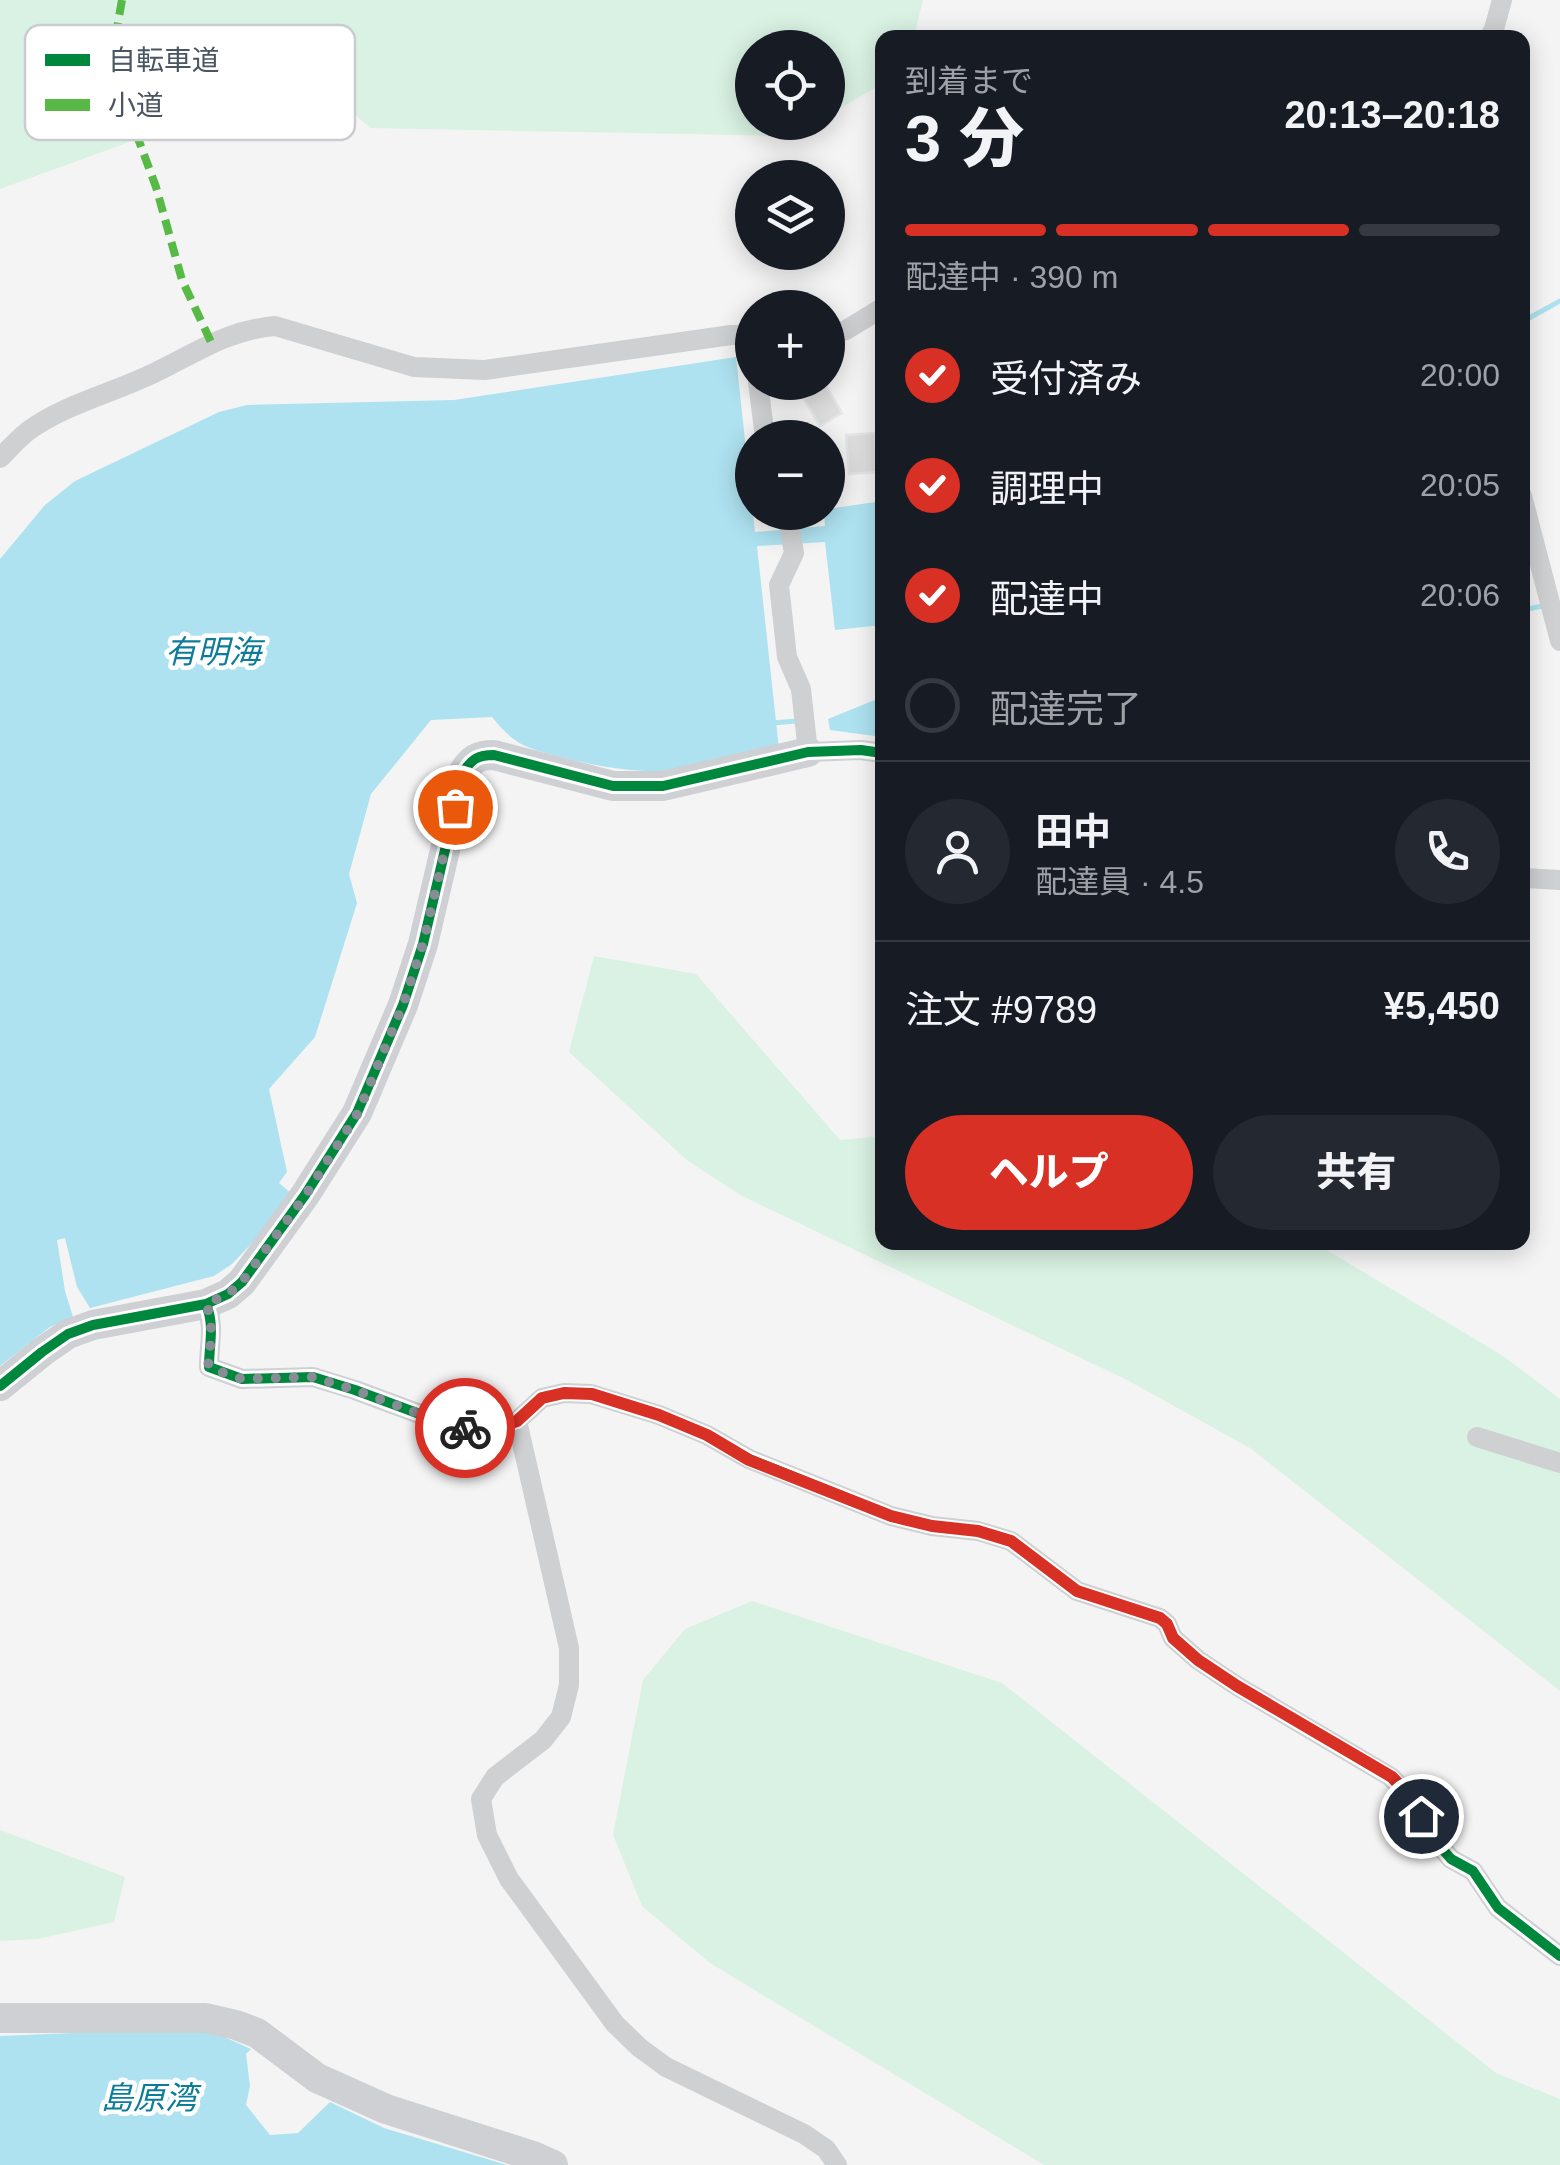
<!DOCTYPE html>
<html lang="ja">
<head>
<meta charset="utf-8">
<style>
  body { margin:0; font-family:Helvetica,"Noto Sans JP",sans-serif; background:#242831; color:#f1f3f6; height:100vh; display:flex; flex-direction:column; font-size:38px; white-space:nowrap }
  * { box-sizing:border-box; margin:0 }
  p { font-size:32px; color:#9ea1a6 }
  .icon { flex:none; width:55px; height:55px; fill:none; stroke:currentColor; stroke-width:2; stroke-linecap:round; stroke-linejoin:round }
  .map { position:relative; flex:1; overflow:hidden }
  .details { position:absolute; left:875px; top:30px; width:655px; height:1220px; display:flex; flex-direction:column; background:#171b24; border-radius:20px; box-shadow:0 5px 25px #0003 }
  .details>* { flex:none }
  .tools { position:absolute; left:735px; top:30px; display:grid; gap:20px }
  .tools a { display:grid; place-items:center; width:110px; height:110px; border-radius:50%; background:#171b24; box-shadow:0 5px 25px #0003; font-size:50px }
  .pin { position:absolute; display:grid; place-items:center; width:85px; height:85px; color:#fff; margin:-42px; border:5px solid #fff; border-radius:50%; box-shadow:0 2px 10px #0007 }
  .courier { position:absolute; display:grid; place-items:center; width:100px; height:100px; margin:-50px; border:8px solid #d93025; border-radius:50%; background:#fff; color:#222; box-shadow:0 2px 12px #0007 }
  .headline em { font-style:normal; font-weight:800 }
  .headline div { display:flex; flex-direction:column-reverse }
  .headline { display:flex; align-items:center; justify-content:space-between; height:170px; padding:0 30px }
  h1 { font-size:65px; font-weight:800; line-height:75px }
  .bar { display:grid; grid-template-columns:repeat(4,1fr); gap:15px 10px; align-content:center; height:120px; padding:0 30px }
  .bar i { height:12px; border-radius:8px; background:#363941 }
  .bar .current { background:#d93025 }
  .bar p { grid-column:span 4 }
  .line { display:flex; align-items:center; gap:25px; padding:0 30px; border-top:2px solid #363941 }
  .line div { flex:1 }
  .round { display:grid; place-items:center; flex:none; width:105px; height:105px; border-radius:52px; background:#242831 }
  ol { padding:0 30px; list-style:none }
  li { display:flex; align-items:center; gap:30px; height:110px }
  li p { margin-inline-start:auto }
  li .icon { padding:10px; border-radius:50%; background:#d93025; color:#fff; stroke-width:4 }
  li:last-child { color:#9ea1a6 }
  li i { width:55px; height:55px; border:5px solid #363941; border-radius:50% }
  .primary-button { display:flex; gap:20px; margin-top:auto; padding:20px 30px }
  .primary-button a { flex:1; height:115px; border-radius:60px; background:#d93025; color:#fff; font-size:40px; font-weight:800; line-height:115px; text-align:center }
  .primary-button a+a { background:#242831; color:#f1f3f6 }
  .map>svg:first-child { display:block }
  .green { fill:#d9f2e3 }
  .water { fill:#aee2f0 }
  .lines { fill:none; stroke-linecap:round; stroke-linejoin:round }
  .stream { stroke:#aee2f0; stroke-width:5 }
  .building { fill:#ddddde; stroke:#e5e6e7; stroke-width:2.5 }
  .street { stroke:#ced0d2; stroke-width:20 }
  .secondary { stroke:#ced0d4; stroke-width:30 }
  .quiet { stroke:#58b947; stroke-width:8; stroke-dasharray:15 8; stroke-linecap:butt }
  .cycleway-casing { stroke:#fff; stroke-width:16 }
  .cycleway { stroke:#00873e; stroke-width:10 }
  .done { stroke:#868d94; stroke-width:10; stroke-dasharray:0 18 }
  .route { stroke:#d93025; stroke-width:12 }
  .labels { text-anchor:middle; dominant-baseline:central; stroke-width:9; stroke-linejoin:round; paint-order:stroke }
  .water-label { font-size:32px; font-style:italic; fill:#0c7c9b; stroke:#fff }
  .key { fill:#fff; stroke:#c9ccd0; stroke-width:2.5 }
  .key-label { font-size:28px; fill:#4a5661 }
</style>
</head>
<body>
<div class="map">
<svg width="1560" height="2165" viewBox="0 0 1560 2165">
  <rect width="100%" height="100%" fill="#f4f4f4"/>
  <path class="green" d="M0,0H923L914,37L882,38V84L828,115V48H752V122L813,123L788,136L370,128L311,76L0,189Z
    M594,956L696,974L840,1140L882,1136V1242L1315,1243L1503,1356L1560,1399V1691L1250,1448L1127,1380L742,1196L688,1161L569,1052Z
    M752,1601L1002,1683L1496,2073L1560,2099V2165H1044L710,1963L642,1906L613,1835L643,1680L685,1629Z
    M0,1830L125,1877L114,1922L38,1939L0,1941Z"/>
  <path class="water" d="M736,357L755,532L825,526L824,513L828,512V509L882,501V625L835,630L825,542L757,546L779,749C744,755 698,769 664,771C629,772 597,766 564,758C528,748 516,747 492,717L431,720L371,794L349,874L357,903L315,1037L269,1089L287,1172L279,1183L292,1194L272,1222L232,1264L214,1276L90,1308L77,1287L65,1238L57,1240L65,1291L73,1317L50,1327L0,1366V559L45,505L75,481L219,412L247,405L454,400Z
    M882,697V737L830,730L828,719Z
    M171,2029L213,2032L251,2049L246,2054L250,2086L246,2105L270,2135L298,2133L330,2102L384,2128L507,2165H0V2036Z"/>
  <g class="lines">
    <path class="stream" d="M1522,322L1560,301
      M1522,610L1543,606
      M772,723L797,721"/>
  </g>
  <path class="building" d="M826,386L842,413L820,426L804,399Z
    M875,433L878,472L849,474L846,435Z"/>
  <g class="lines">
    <path class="street" d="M1489,38L1494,29L1502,0
      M828,336L846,330L882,308
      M758,382L765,438
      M0,458C9,449 18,439 28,431C65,404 113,393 154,373C196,353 227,330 275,326L414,367L485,370L731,335H752
      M1522,496L1560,641
      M787,512L794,553L779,585L787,657L801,689L808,752L861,750L882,753
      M1522,878L1560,880
      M206,1304C215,1326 209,1344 209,1367L242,1379L313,1377L355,1390L452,1426L487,1431L517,1421L542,1398L564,1393L591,1394L659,1415L707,1435L749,1459L891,1516L932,1526L978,1531L1011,1541L1077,1591L1160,1618L1167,1624L1173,1638L1198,1660L1237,1686L1391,1777L1410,1797L1432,1837L1451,1859L1473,1871L1498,1908L1560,1956
      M517,1421L569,1648V1685L561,1717L543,1740L495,1777L481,1799L487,1835L509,1879L615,2024L640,2048L666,2067L804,2134L826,2149L837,2165
      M1477,1437L1560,1463"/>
    <path class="secondary" d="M0,1386L42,1352L68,1334L93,1325L206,1304L228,1294L242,1282L305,1195L357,1113L403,1005L423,944L463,773C471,759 478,755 494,755L613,786H663L808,752
      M0,2018H206L236,2025L257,2033L317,2078L386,2109L533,2156L553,2165"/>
    <path class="quiet" d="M122,0L112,56L126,117L139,141L156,187L182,280L211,342"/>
    <g class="cycleway-casing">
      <path id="cycleway" d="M206,1304C215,1326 209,1344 209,1367L242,1379L313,1377L355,1390L452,1426L487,1431L517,1421L542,1398L564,1393L591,1394L659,1415L707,1435L749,1459L891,1516L932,1526L978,1531L1011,1541L1077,1591L1160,1618L1167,1624L1173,1638L1198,1660L1237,1686L1391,1777L1410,1797L1432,1837L1451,1859L1473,1871L1498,1908L1560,1956
        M0,1386L42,1352L68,1334L93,1325L206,1304L228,1294L242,1282L305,1195L357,1113L403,1005L423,944L463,773C471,759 478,755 494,755L613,786H663L808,752L861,750L882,753"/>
    </g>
    <use href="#cycleway" class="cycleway"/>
  </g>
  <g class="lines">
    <path class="done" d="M455,807L423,944L403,1005L358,1113L305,1196L242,1282L228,1294L206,1304C214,1324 211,1341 208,1363L212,1369L242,1379L313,1377L355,1390L452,1426L465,1428"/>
    <path class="route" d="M465,1428L487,1431L517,1421L542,1398L564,1393L592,1394L659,1415L707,1435L749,1460L891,1516L932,1526L978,1531L1011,1541L1077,1591L1160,1618L1167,1624L1173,1638L1198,1660L1237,1686L1392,1777L1410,1796L1421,1816"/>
  </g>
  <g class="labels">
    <g class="water-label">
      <text x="213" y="652">有明海</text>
      <text x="149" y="2098">島原湾</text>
    </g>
  </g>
  <rect x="25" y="25" width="330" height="115" rx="15" class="key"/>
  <rect x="45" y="54" width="45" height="12" fill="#00873e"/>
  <rect x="45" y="99" width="45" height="12" fill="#58b947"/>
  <g class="key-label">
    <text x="108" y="70">自転車道</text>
    <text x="108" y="115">小道</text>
  </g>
</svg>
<div class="tools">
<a><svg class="icon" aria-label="locate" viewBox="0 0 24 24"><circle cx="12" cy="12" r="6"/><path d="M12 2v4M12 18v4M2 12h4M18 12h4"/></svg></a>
<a><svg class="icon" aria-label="layers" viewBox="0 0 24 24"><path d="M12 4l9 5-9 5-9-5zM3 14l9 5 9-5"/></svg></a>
<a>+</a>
<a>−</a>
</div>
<div class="pin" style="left:455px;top:807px;background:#ea580c"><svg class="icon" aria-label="bag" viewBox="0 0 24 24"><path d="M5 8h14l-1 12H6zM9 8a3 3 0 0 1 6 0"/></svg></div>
<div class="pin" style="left:1421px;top:1816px;background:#1f2937"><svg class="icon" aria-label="home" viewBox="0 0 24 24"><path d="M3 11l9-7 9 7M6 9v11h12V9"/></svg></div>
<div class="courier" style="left:465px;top:1428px"><svg class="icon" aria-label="bike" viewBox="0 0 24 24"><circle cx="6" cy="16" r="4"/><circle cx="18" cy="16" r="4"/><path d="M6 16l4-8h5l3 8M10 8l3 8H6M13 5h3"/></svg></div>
<section class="details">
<div class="headline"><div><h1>3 分</h1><p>到着まで</p></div><em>20:13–20:18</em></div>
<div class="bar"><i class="current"></i><i class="current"></i><i class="current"></i><i></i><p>配達中 · 390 m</p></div>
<ol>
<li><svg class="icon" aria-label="check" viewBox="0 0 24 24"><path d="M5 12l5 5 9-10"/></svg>受付済み<p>20:00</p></li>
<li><svg class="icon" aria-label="check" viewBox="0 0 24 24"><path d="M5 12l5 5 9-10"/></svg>調理中<p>20:05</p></li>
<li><svg class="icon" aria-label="check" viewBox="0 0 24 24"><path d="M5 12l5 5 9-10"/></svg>配達中<p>20:06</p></li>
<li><i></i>配達完了</li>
</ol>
<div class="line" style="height:180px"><a class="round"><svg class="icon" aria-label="person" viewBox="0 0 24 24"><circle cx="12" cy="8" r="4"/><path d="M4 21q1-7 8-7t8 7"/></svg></a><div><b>田中</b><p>配達員 · 4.5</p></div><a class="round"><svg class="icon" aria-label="phone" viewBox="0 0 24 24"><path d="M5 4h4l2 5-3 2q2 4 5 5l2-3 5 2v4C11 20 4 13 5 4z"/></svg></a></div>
<div class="line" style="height:130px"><div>注文 #9789</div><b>¥5,450</b></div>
<div class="primary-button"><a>ヘルプ</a><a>共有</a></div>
</section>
</div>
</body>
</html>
